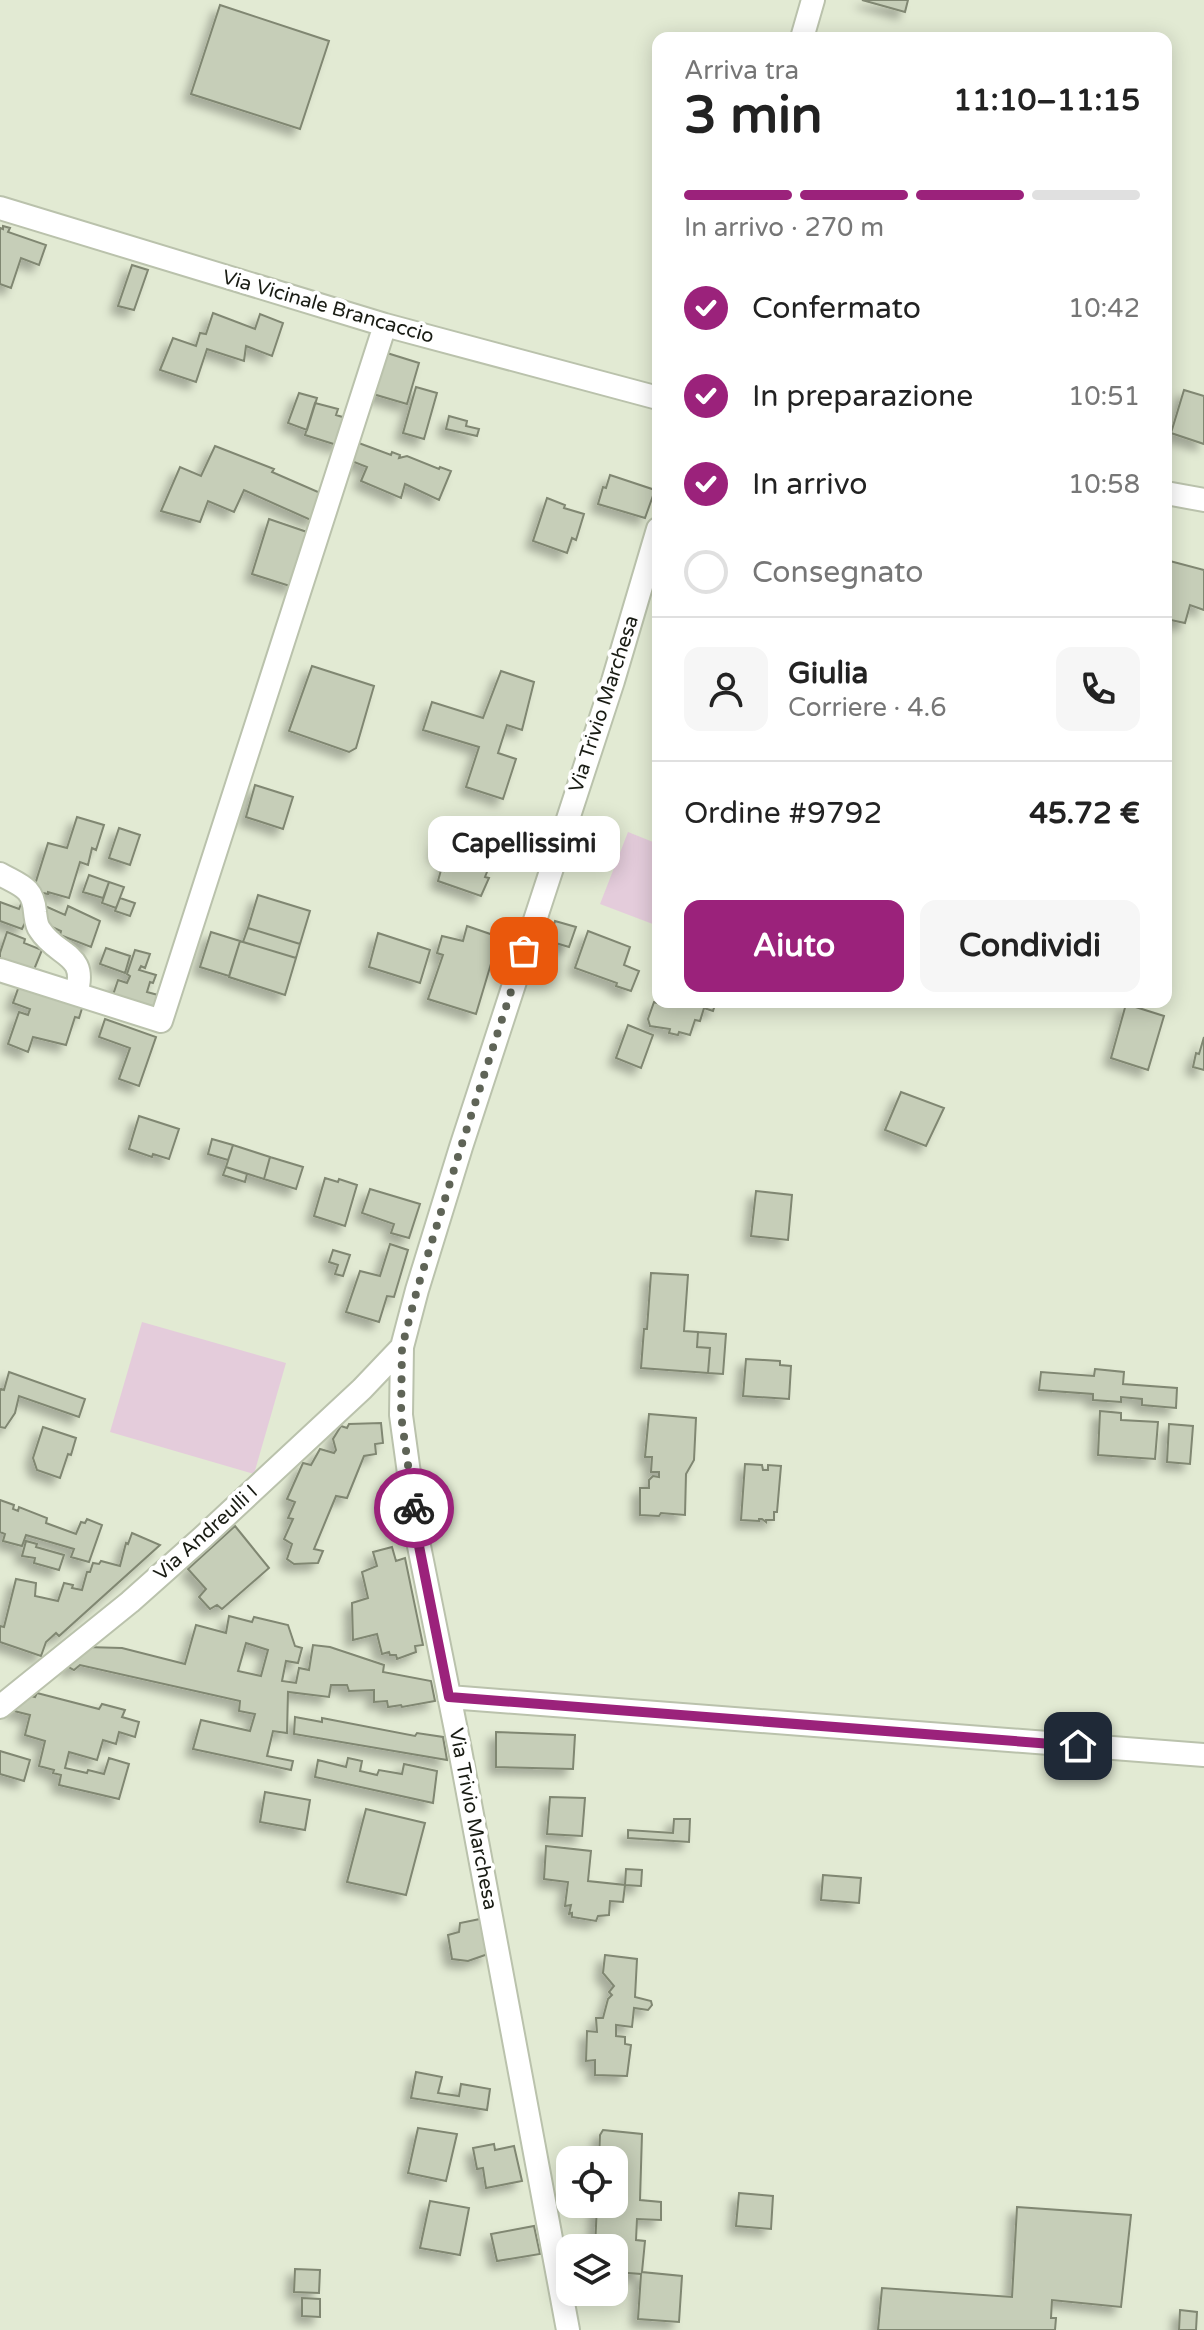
<!DOCTYPE html>
<html lang="it">
<head>
<meta charset="utf-8">
<style>
  body { margin:0; font-family:"Varela Round",sans-serif; background:#f6f6f6; color:#222; height:100vh; display:flex; flex-direction:column; font-size:30px; white-space:nowrap }
  * { box-sizing:border-box; margin:0 }
  p { font-size:26px; color:#767676 }
  .icon { flex:none; width:44px; height:44px; fill:none; stroke:currentColor; stroke-width:2; stroke-linecap:round; stroke-linejoin:round }
  .map { position:relative; flex:1; overflow:hidden }
  .drawer { position:absolute; left:652px; top:32px; width:520px; height:976px; display:flex; flex-direction:column; background:#fff; border-radius:16px; box-shadow:0 4px 20px #0003 }
  .drawer>* { flex:none }
  .fabs { position:absolute; left:556px; top:2146px; display:grid; gap:16px }
  .fabs a { display:grid; place-items:center; width:72px; height:72px; border-radius:16px; background:#fff; box-shadow:0 4px 20px #0003; font-size:40px }
  .pin { position:absolute; display:grid; place-items:center; width:68px; height:68px; color:#fff; margin:-34px; border-radius:16px; box-shadow:0 4px 12px #0006 }
  .courier { position:absolute; display:grid; place-items:center; width:80px; height:80px; margin:-40px; border:6px solid #9b227b; border-radius:50%; background:#fff; color:#222; box-shadow:0 2px 10px #0007 }
  .bubble { position:absolute; height:56px; border-radius:16px; background:#fff; box-shadow:0 4px 20px #0003; font-size:26px; font-weight:700; line-height:56px; text-align:center }
  .head em { font-style:normal; font-weight:700 }
  .head div { display:flex; flex-direction:column-reverse }
  .head { display:flex; align-items:center; justify-content:space-between; height:136px; padding:0 32px }
  h1 { font-size:52px; font-weight:700; line-height:60px }
  .bar { display:grid; grid-template-columns:repeat(4,1fr); gap:12px 8px; align-content:center; height:96px; padding:0 32px }
  .bar i { height:10px; border-radius:6px; background:#e0e0e0 }
  .bar .current { background:#9b227b }
  .bar p { grid-column:span 4 }
  .line { display:flex; align-items:center; gap:20px; padding:0 32px; border-top:2px solid #e0e0e0 }
  .line div { flex:1 }
  .round { display:grid; place-items:center; flex:none; width:84px; height:84px; border-radius:16px; background:#f6f6f6 }
  ol { padding:0 32px; list-style:none }
  li { display:flex; align-items:center; gap:24px; height:88px }
  li p { margin-inline-start:auto }
  li .icon { padding:8px; border-radius:50%; background:#9b227b; color:#fff; stroke-width:4 }
  li:last-child { color:#767676 }
  li i { width:44px; height:44px; border:4px solid #e0e0e0; border-radius:50% }
  .button { display:flex; gap:16px; margin-top:auto; padding:16px 32px }
  .button a { flex:1; height:92px; border-radius:16px; background:#9b227b; color:#fff; font-size:32px; font-weight:700; line-height:92px; text-align:center }
  .button a+a { background:#f6f6f6; color:#222 }
  .map>svg:first-child { display:block }
  .green { fill:#e4ccdb }
  .building { fill:#c6ceb8; stroke:#808772; stroke-width:2; fill-rule:evenodd; filter:url(#shadow) }
  .lines { fill:none; stroke-linecap:round; stroke-linejoin:round }
  .minor-casing { stroke:#bac2ac; stroke-width:26 }
  .minor { stroke:#fff; stroke-width:22 }
  .done { stroke:#5f6457; stroke-width:8; stroke-dasharray:0 14.4 }
  .route { stroke:#9b227b; stroke-width:10 }
  .labels { text-anchor:middle; dominant-baseline:central; stroke-width:8; stroke-linejoin:round; paint-order:stroke }
  .street-label { font-size:20px; fill:#191c14; stroke:#fff }
</style>
</head>
<body>
<div class="map">
<svg width="1204" height="2330" viewBox="0 0 1204 2330">
  <defs>
    <filter id="shadow"><feDropShadow dx="-7" dy="7" stdDeviation="4" flood-color="#0004"/></filter>
  </defs>
  <rect width="100%" height="100%" fill="#e2ead3"/>
  <path class="green" d="M628,832L658,844V926L600,904Z
    M142,1322L286,1363L254,1474L110,1432Z"/>
  <path class="building" d="M862,0H908L905,12Z
    M220,5L329,41L300,129L191,94Z
    M3,226L10,228L8,232L46,245L39,265L21,258L11,288L0,284V228L3,229Z
    M132,265L148,270L134,310L118,306Z
    M213,313L255,329L260,314L283,323L272,356L246,346L244,361L207,349L196,382L160,370L173,338L196,346L200,333L206,334Z
    M387,353L419,363L407,404L373,394Z
    M416,387L437,393L424,439L403,433Z
    M1184,390L1204,396V444L1171,433Z
    M299,393L317,398L307,430L288,423Z
    M315,403L338,409L336,415L349,419L340,446L305,435Z
    M449,416L467,421L466,426L479,429L477,436L446,429Z
    M356,442L391,455L392,452L400,455L399,458L407,456L439,469L440,467L451,471L439,500L405,484L401,498L361,481L367,467L349,460Z
    M215,446L274,469L272,472L325,495L313,521L244,490L234,512L208,501L200,522L161,511L180,467L201,476Z
    M610,475L655,490L645,518L598,504L603,487L606,488Z
    M547,498L565,505L564,508L584,514L576,540L572,538L567,553L533,541Z
    M269,519L307,532L293,587L252,574Z
    M1166,560L1204,570V610L1190,605L1185,623L1166,619Z
    M312,666L374,686L356,748L349,752L289,731Z
    M501,671L534,682L522,730L507,725L498,753L516,759L503,799L466,787L479,747L423,730L432,702L483,718Z
    M255,785L293,797L283,829L246,817Z
    M77,817L104,825L96,850L92,848L88,865L80,862L69,898L48,892V894L33,891L48,843L67,848Z
    M119,828L140,835L130,865L109,858Z
    M440,839L453,842L452,845L493,857L485,877L489,878L481,896L438,881L441,870L444,871L448,857L436,854Z
    M89,875L109,882L103,898L83,892Z
    M109,882L124,887L116,908L102,903Z
    M258,895L310,911L300,944L248,928Z
    M120,898L135,903L130,916L115,911Z
    M23,899L34,904L22,929L0,921V902L19,909Z
    M45,906L65,915L68,906L100,921L91,947L60,935L61,931L39,921Z
    M555,921L576,927L569,947L549,941Z
    M467,926L499,937L476,1014L428,999L443,955L437,953L442,936L463,941Z
    M248,928L300,944L296,958L243,942Z
    M588,931L630,947L624,965L639,971L631,991L616,986L617,983L575,968Z
    M7,932L25,939L24,943L42,950L31,977L0,965V953Z
    M211,932L240,941L229,976L200,967Z
    M378,933L430,950L420,983L369,967Z
    M240,941L296,958L285,995L229,977Z
    M106,948L130,956L125,973L100,964Z
    M135,950L150,954L145,968L141,966L139,970L156,975L153,983L150,982L147,992L158,995L152,1013L112,998L118,980L127,983L130,976L127,974Z
    M19,986L84,1002L79,1018L75,1017L66,1045L33,1037L28,1052L8,1044L19,1012L28,1015L30,1009L13,1003Z
    M658,1000V1002H716L713,1011L704,1008L700,1021L695,1020L690,1035L679,1032L678,1035L669,1033L670,1029L650,1026L648,1019L654,1002L657,1003Z
    M1126,1004L1164,1016L1148,1070L1111,1058Z
    M105,1019L156,1037L139,1086L119,1079L130,1048L99,1037Z
    M628,1025L653,1035L641,1068L616,1058Z
    M1204,1037V1070L1193,1067L1196,1053L1199,1054Z
    M901,1092L944,1108L926,1146L885,1130Z
    M139,1116L179,1129L169,1159L153,1154L152,1157L129,1149Z
    M212,1139L233,1145L228,1160L208,1154Z
    M233,1145L270,1157L264,1179L226,1167Z
    M270,1157L303,1167L296,1189L264,1179Z
    M226,1167L247,1174L245,1182L223,1175Z
    M325,1178L338,1182L339,1179L357,1185L345,1226L314,1216Z
    M370,1189L420,1204L409,1238L391,1233L394,1224L362,1213Z
    M756,1191L792,1195L788,1240L751,1236Z
    M390,1244L408,1250L394,1297L387,1296L379,1322L346,1312L360,1271L380,1276Z
    M333,1250L350,1255L343,1276L335,1274L338,1265L329,1262Z
    M651,1273L688,1275L684,1331L698,1332L697,1347L710,1348L708,1373L641,1368L644,1329H647Z
    M698,1332L726,1334L723,1374L708,1373L710,1348L697,1347Z
    M746,1359L780,1361V1365L791,1366L789,1399L743,1396Z
    M1095,1369L1124,1372L1123,1384L1177,1388L1176,1408L1142,1405V1399L1121,1397V1402L1093,1400V1394L1039,1390L1041,1372L1094,1376Z
    M9,1372L85,1399L79,1417L19,1396L15,1413L5,1428L0,1427V1391L1,1389L4,1390Z
    M1100,1411L1121,1413V1420L1158,1422L1155,1459L1098,1455Z
    M649,1414L696,1418L694,1460L686,1474L685,1515L661,1513L659,1516L640,1515V1488H649V1480L653,1476L659,1477V1472H651L652,1457H645Z
    M381,1423L383,1443L375,1444L376,1454L364,1456L347,1498L336,1496L314,1549L323,1551L318,1563L294,1564L287,1559L292,1544L284,1539L293,1519L288,1518L295,1502L287,1499L303,1463L311,1465L320,1449L334,1453L336,1450L333,1439L341,1426L347,1428L349,1424Z
    M1169,1424L1193,1426L1190,1464L1167,1462Z
    M43,1427L76,1438L71,1455L68,1454L60,1478L37,1470L33,1458Z
    M745,1464L762,1465L763,1470H768V1465L781,1466L777,1512H774V1520H766V1522L762,1519H759V1521L741,1520Z
    M0,1500L14,1505L13,1509L18,1511L19,1507L47,1518L46,1523L76,1534L81,1522L85,1523L87,1519L102,1525L89,1562L71,1557L74,1549L26,1535L22,1546L3,1541L5,1534L0,1532Z
    M235,1526L269,1568L222,1609L217,1605L210,1609L199,1597L206,1589L188,1569Z
    M132,1533L160,1545L59,1636L56,1633L46,1642L41,1656L0,1642V1626L4,1627L16,1579L36,1583L35,1596L58,1601L64,1583L73,1585L72,1588L82,1590L87,1572H90L93,1563L99,1564L101,1561L120,1566L126,1543L128,1544Z
    M26,1541L37,1544L36,1547L64,1555L59,1570L34,1563L35,1558L22,1556Z
    M392,1547L396,1561L405,1558L423,1645L415,1646L416,1652L397,1659L396,1655H390L389,1652L382,1654L377,1634L353,1640L352,1603L368,1598L362,1572L377,1566L373,1552Z
    M229,1616L252,1622L254,1617L288,1625L295,1646L302,1648L298,1663L286,1661L282,1681L296,1683L299,1668L309,1670L313,1645L330,1647L384,1665L383,1672L431,1681L435,1701L402,1707L401,1705L388,1707L387,1701L374,1702V1690L349,1691L347,1685H331L329,1697L288,1692L287,1733L273,1731L267,1756L293,1761L291,1770L193,1749L201,1720L250,1731L255,1714L239,1711L240,1701L80,1665L74,1670L65,1665L86,1647L122,1648L185,1664L196,1625L226,1633ZM246,1643L268,1650L261,1676L238,1671Z
    M37,1693L99,1709L102,1704L125,1710L122,1717L139,1722L135,1737L119,1732L116,1744L103,1740L97,1760L69,1752L65,1768L87,1773L88,1770L104,1774L109,1758L129,1764L119,1799L59,1785L61,1775L53,1773L54,1770L39,1766L45,1741L25,1735L30,1715L10,1710L27,1695L35,1697Z
    M295,1717L322,1722V1718L415,1736L417,1733L443,1737L447,1760L294,1734Z
    M496,1732L575,1735L573,1769L496,1767Z
    M0,1751L30,1760L24,1781L0,1774Z
    M348,1758L362,1761L360,1771L377,1775L379,1770L402,1774L404,1764L437,1771L433,1803L315,1777L318,1760L346,1767Z
    M265,1792L310,1800L305,1830L260,1822Z
    M550,1797L585,1798L582,1836L547,1834Z
    M366,1809L425,1823L406,1895L347,1882Z
    M674,1819H690L689,1842L628,1838V1830L673,1833Z
    M546,1846L591,1851L588,1881L625,1885L623,1902L610,1901L609,1915L598,1916L596,1921L572,1917V1913L569,1914L571,1905L565,1906L568,1882L544,1879Z
    M626,1869L642,1870L641,1886L625,1885Z
    M823,1875L861,1878L859,1903L821,1900Z
    M480,1919L488,1954L468,1961L452,1959L448,1935L459,1932L460,1923Z
    M605,1955L637,1959L635,1997L651,2001L652,2005L648,2010L634,2008L632,2027L616,2025V2036L625,2037V2044L631,2045L627,2076L595,2075V2060L586,2061L587,2031L597,2032L596,2018H603L608,1999L612,1995L609,1992L614,1986L603,1973Z
    M416,2072L442,2077L438,2093L459,2096L461,2084L490,2089L487,2110L411,2098Z
    M418,2128L457,2134L446,2181L408,2173Z
    M603,2130L642,2134L640,2200L661,2202V2220L637,2219L636,2240L645,2241L642,2272L682,2276L679,2322L638,2319L641,2274L614,2272V2248H595L597,2204H614V2160H599L600,2135Z
    M494,2144L495,2150L514,2146L522,2181L486,2188L483,2168L477,2169L473,2148Z
    M739,2193L773,2196L771,2229L736,2226Z
    M430,2201L469,2208L460,2255L420,2248Z
    M1017,2207L1131,2215L1121,2307L1052,2300L1051,2318H1056L1055,2330H878L882,2288L1012,2297Z
    M534,2226L540,2254L497,2261L491,2234Z
    M295,2269L320,2270L319,2293L294,2292Z
    M302,2298L320,2299V2317L302,2316Z
    M1180,2310L1197,2312L1196,2330H1179Z"/>
  <g class="lines">
    <g class="minor-casing">
      <path id="minor" d="M802,38L813,0
        M0,208L385,325L658,398
        M1166,493L1204,500
        M0,874C21,886 33,887 35,912C36,919 36,925 40,930C57,957 89,953 76,994
        M0,970L161,1021L385,325
        M449,1697L1204,1755
        M0,1707L130,1602L203,1537L362,1389L402,1347
        M568,2330L460,1750L419,1546L401,1415L402,1347L417,1290L461,1147L613,681L658,529"/>
    </g>
    <use href="#minor" class="minor"/>
  </g>
  <g class="lines">
    <path class="done" d="M414,1508L401,1415L402,1347L417,1290L461,1147L524,951"/>
    <path class="route" d="M414,1508L419,1546L449,1697L1078,1746"/>
  </g>
  <g class="labels">
    <g class="street-label">
      <text transform="translate(328 307) rotate(16)">Via Vicinale Brancaccio</text>
      <text transform="translate(604 704) rotate(-72)">Via Trivio Marchesa</text>
      <text transform="translate(206 1533) rotate(-42)">Via Andreulli I</text>
      <text transform="translate(473 1819) rotate(79)">Via Trivio Marchesa</text>
    </g>
  </g>
</svg>
<div class="fabs">
<a><svg class="icon" aria-label="locate" viewBox="0 0 24 24"><circle cx="12" cy="12" r="6"/><path d="M12 2v4M12 18v4M2 12h4M18 12h4"/></svg></a>
<a><svg class="icon" aria-label="layers" viewBox="0 0 24 24"><path d="M12 4l9 5-9 5-9-5zM3 14l9 5 9-5"/></svg></a>
</div>
<div class="pin" style="left:524px;top:951px;background:#ea580c"><svg class="icon" aria-label="bag" viewBox="0 0 24 24"><path d="M5 8h14l-1 12H6zM9 8a3 3 0 0 1 6 0"/></svg></div>
<div class="pin" style="left:1078px;top:1746px;background:#1f2937"><svg class="icon" aria-label="home" viewBox="0 0 24 24"><path d="M3 11l9-7 9 7M6 9v11h12V9"/></svg></div>
<div class="courier" style="left:414px;top:1508px"><svg class="icon" aria-label="bike" viewBox="0 0 24 24"><circle cx="6" cy="16" r="4"/><circle cx="18" cy="16" r="4"/><path d="M6 16l4-8h5l3 8M10 8l3 8H6M13 5h3"/></svg></div>
<div class="bubble" style="left:428px;top:816px;width:192px">Capellissimi</div>
<section class="drawer">
<div class="head"><div><h1>3 min</h1><p>Arriva tra</p></div><em>11:10–11:15</em></div>
<div class="bar"><i class="current"></i><i class="current"></i><i class="current"></i><i></i><p>In arrivo · 270 m</p></div>
<ol>
<li><svg class="icon" aria-label="check" viewBox="0 0 24 24"><path d="M5 12l5 5 9-10"/></svg>Confermato<p>10:42</p></li>
<li><svg class="icon" aria-label="check" viewBox="0 0 24 24"><path d="M5 12l5 5 9-10"/></svg>In preparazione<p>10:51</p></li>
<li><svg class="icon" aria-label="check" viewBox="0 0 24 24"><path d="M5 12l5 5 9-10"/></svg>In arrivo<p>10:58</p></li>
<li><i></i>Consegnato</li>
</ol>
<div class="line" style="height:144px"><a class="round"><svg class="icon" aria-label="person" viewBox="0 0 24 24"><circle cx="12" cy="8" r="4"/><path d="M4 21q1-7 8-7t8 7"/></svg></a><div><b>Giulia</b><p>Corriere · 4.6</p></div><a class="round"><svg class="icon" aria-label="phone" viewBox="0 0 24 24"><path d="M5 4h4l2 5-3 2q2 4 5 5l2-3 5 2v4C11 20 4 13 5 4z"/></svg></a></div>
<div class="line" style="height:104px"><div>Ordine #9792</div><b>45.72 €</b></div>
<div class="button"><a>Aiuto</a><a>Condividi</a></div>
</section>
</div>
</body>
</html>
